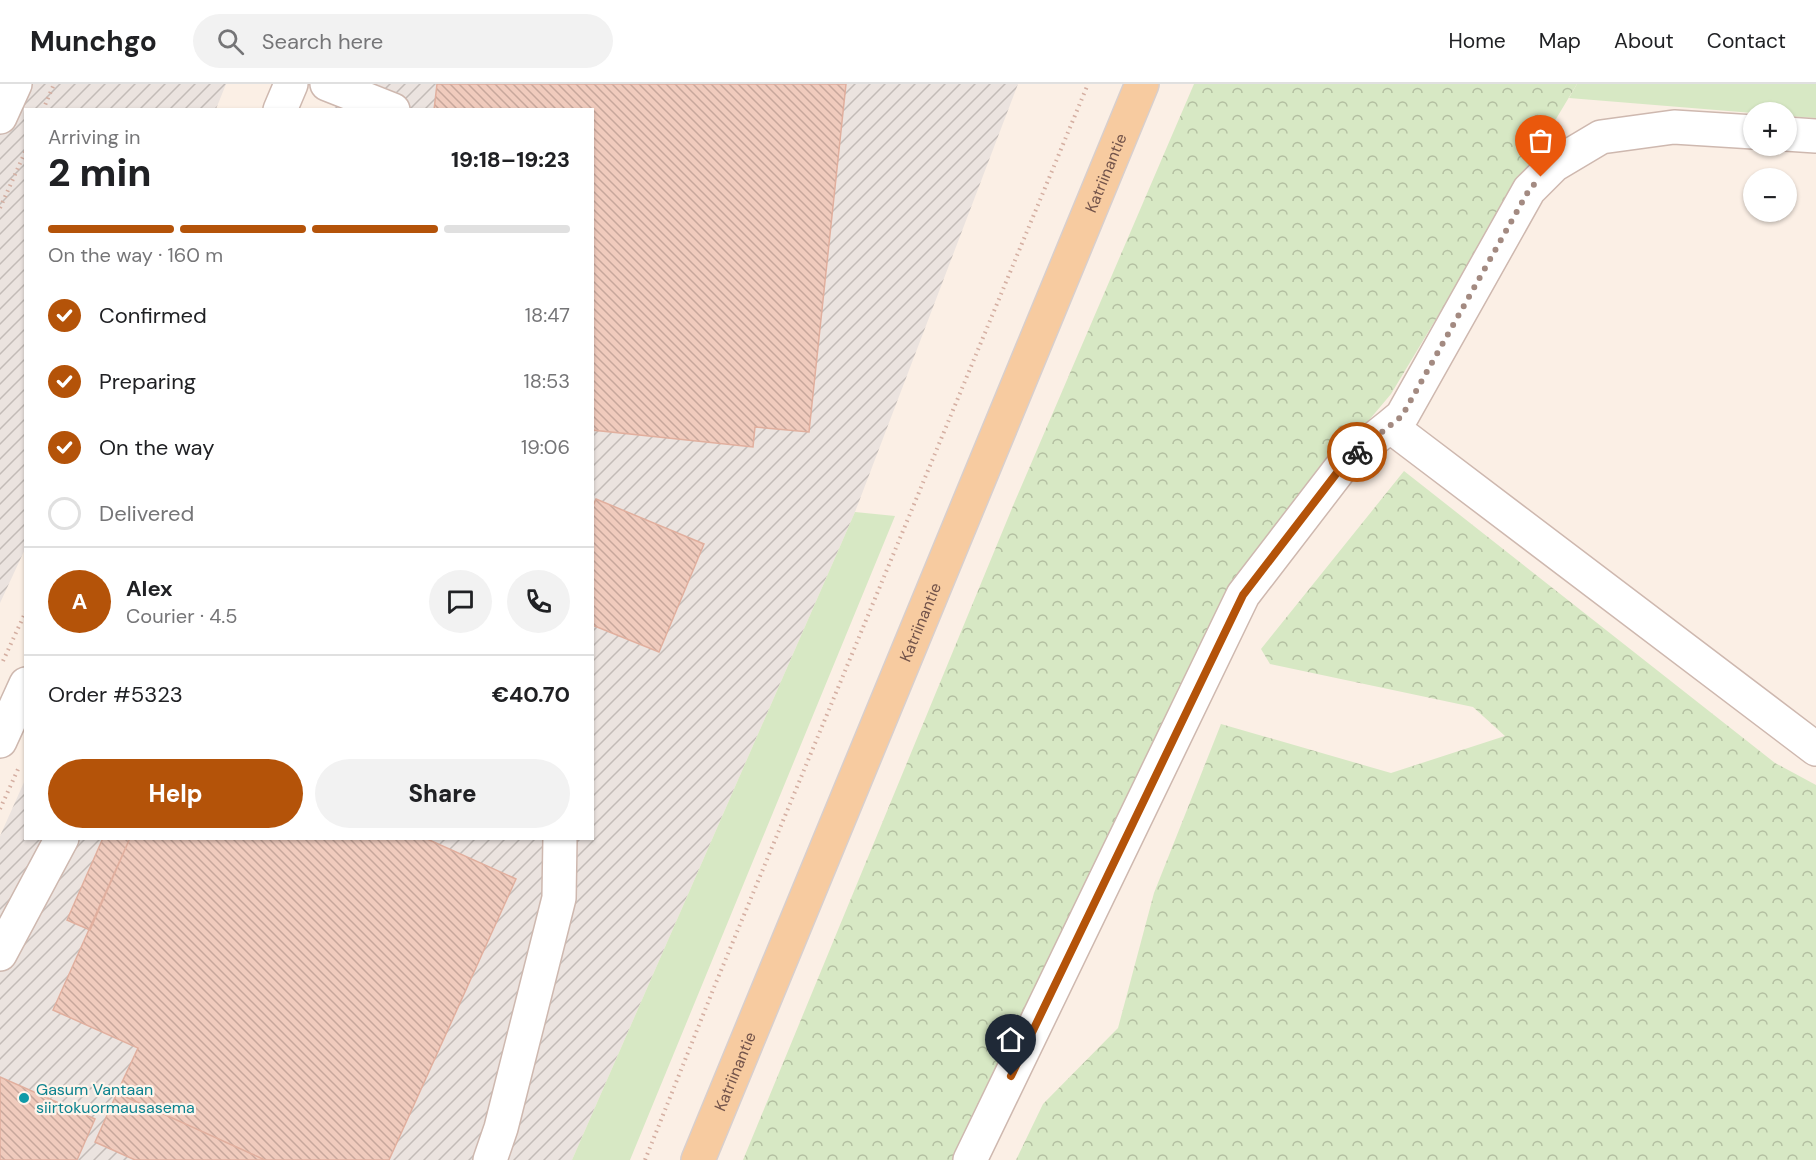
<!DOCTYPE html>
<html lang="en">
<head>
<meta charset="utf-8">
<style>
  body { margin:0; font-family:"DM Sans",sans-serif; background:#f2f2f2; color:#202124; height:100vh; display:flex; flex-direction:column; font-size:22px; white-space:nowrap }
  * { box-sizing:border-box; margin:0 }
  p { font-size:20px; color:#757577 }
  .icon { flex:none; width:33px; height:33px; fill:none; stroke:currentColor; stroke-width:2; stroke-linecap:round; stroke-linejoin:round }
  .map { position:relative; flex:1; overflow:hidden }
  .sheet { position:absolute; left:24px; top:24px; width:570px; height:732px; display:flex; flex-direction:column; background:#fff; border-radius:0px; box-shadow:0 2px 4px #0004 }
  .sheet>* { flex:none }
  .controls { position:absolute; left:1743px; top:18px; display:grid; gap:12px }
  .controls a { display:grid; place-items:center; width:54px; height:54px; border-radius:50%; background:#fff; box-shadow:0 2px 4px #0004; font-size:30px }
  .pin { position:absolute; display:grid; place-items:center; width:51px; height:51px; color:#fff; margin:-62px -26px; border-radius:50% 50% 50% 0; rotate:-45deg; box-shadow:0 0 6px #0007 }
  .pin .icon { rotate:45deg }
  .courier { position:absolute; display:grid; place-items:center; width:60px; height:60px; margin:-30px; border:4px solid #b45309; border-radius:50%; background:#fff; color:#222; box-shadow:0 2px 8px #0007 }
  .overview em { font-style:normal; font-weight:800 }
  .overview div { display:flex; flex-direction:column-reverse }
  .overview { display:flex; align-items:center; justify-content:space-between; height:102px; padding:0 24px }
  h1 { font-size:39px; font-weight:800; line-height:45px }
  .bar { display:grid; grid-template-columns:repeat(4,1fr); gap:9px 6px; align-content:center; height:72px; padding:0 24px }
  .bar i { height:8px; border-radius:4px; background:#e0e0e0 }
  .bar .active { background:#b45309 }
  .bar p { grid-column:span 4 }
  .line { display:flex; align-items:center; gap:15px; padding:0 24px; border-top:2px solid #e0e0e0 }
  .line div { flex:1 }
  .round { display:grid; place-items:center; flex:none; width:63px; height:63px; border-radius:32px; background:#f2f2f2 }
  ol { padding:0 24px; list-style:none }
  li { display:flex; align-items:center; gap:18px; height:66px }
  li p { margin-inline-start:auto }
  li .icon { padding:6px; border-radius:50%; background:#b45309; color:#fff; stroke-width:4 }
  li:last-child { color:#757577 }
  li i { width:33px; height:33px; border:3px solid #e0e0e0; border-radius:50% }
  .primary-button { display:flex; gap:12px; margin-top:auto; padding:12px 24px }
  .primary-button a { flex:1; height:69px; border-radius:36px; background:#b45309; color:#fff; font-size:24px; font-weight:800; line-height:69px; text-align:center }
  .primary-button a+a { background:#f2f2f2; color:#202124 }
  header { display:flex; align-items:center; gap:36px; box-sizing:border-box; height:84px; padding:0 30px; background:#fff; border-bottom:2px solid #e0e0e0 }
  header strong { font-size:28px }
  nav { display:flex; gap:33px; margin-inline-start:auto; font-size:21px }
  .search { width:420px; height:54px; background:#f2f2f2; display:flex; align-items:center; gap:15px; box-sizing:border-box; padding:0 21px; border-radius:33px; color:#757577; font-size:22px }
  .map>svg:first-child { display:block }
  .industrial { fill:url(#industrial-furrows) }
  .grass { fill:#d7e8c4 }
  .forest { fill:url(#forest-crowns) }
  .building { fill:url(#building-back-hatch); stroke:#e1af9e; stroke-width:1.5 }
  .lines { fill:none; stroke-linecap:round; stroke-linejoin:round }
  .minor-casing { stroke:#ceb8af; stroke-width:36 }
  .major-casing { stroke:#d8cfcd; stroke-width:36 }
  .path { stroke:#d4aea1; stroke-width:4; stroke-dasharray:1.5 4.5; stroke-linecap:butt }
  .minor { stroke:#fff; stroke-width:33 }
  .major { stroke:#f7cba0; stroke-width:33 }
  .done { stroke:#a38a81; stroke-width:6; stroke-dasharray:0 10.8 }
  .route { stroke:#b45309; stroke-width:8 }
  .culture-dot { fill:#0f9aa8; stroke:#fef4eb; stroke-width:2 }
  .labels { text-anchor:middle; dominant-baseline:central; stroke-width:4.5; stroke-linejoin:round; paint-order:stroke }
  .street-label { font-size:16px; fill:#73544b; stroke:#fef4eb }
  .culture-label { font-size:16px; fill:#0d838f; stroke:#fef4eb; text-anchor:start }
</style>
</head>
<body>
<header>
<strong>Munchgo</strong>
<div class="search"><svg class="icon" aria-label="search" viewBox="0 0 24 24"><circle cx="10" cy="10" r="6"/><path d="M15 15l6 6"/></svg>Search here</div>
<nav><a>Home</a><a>Map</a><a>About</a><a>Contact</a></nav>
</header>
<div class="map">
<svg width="1816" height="1076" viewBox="0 0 1816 1076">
  <defs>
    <pattern id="industrial-furrows" width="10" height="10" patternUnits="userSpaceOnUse" patternTransform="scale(1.5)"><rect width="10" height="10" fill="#ebe3df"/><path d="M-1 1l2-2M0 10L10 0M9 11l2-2" fill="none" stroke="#c3bbb7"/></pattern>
    <pattern id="forest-crowns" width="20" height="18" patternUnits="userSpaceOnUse" patternTransform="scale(1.5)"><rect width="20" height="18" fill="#d7e8c4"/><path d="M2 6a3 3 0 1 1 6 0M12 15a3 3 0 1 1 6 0" fill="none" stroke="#b3bfa1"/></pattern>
    <pattern id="building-back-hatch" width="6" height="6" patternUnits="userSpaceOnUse" patternTransform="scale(1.5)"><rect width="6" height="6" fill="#f0cbbd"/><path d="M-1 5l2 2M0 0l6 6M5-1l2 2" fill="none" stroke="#c7a79c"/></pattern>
  </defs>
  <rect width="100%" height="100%" fill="#fbefe5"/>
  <path class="industrial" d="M0,0H226L216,25L26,26V463L0,519Z
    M346,0H1018L855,428L572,1076H0V752L25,696L26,754H592V26L334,25Z"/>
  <path class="grass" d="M1577,0H1816V34L1787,32L1786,28L1753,29L1569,14Z
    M855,428L895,432L630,1076H572Z"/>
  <path class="forest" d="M1194,0H1577L1391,310L1242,487L962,1076H743L1015,417Z
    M1404,387L1775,679L1816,701V1076H1016L1043,1020L1118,944L1154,809L1221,640L1391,689L1505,652L1473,623L1270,580L1261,565Z"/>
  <path class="building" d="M437,0H846L809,348L755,343L753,363L592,346V26H434Z
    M596,415L704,460L659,568L592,541V424Z
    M103,754H130L90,846L67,836Z
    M130,754H425L516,795L389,1076H265L117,1009L138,964L53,926Z
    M0,993L95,1035L77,1076H0Z
    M117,1009L265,1076H135L95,1058Z"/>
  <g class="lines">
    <g class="minor-casing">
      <path id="minor" d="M327,0L393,26
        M280,26L291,0
        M0,33L15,0
        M1786,50L1816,52
        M1390,342L1402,332L1529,106L1554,81L1601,53L1674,43L1754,48
        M0,657L26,600
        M0,870L62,754
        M490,1076L501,1044L559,814L560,754
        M970,1076L1243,511L1346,377L1390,342L1816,665"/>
    </g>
    <g class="major-casing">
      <g id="major">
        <path id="s1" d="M698,1076L1142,0"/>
      </g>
    </g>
    <path class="path" d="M43,26L54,0
      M0,124L26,66
      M3,577L26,527
      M0,725L19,683
      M645,1076L715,901L1088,0"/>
    <use href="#minor" class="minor"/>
    <use href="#major" class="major"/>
  </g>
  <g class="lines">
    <path class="done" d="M1357,368L1402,332L1529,106L1541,93"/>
    <path class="route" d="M1011,992L1243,511L1346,377L1357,368"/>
  </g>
  <circle class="culture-dot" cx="24" cy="1014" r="6"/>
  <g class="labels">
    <g class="street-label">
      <text stroke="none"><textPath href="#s1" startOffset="1068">Katriinantie</textPath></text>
      <text stroke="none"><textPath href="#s1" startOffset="582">Katriinantie</textPath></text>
      <text stroke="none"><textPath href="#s1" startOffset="96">Katriinantie</textPath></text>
    </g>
    <g class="culture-label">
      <text x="36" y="1005">Gasum Vantaan<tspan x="36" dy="18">siirtokuormausasema</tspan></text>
    </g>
  </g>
</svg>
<div class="controls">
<a>+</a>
<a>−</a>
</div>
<div class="pin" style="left:1541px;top:93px;background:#ea580c"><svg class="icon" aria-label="bag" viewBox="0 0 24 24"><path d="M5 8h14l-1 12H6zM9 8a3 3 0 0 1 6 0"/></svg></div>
<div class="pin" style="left:1011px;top:992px;background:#1f2937"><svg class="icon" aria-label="home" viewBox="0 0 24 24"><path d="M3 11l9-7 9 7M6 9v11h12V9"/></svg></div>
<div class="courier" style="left:1357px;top:368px"><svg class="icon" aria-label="bike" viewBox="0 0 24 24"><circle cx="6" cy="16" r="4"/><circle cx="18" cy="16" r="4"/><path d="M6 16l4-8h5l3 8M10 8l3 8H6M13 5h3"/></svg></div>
<section class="sheet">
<div class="overview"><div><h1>2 min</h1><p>Arriving in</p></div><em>19:18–19:23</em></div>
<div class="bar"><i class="active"></i><i class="active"></i><i class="active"></i><i></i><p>On the way · 160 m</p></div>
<ol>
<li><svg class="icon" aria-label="check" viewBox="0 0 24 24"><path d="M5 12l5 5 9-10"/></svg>Confirmed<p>18:47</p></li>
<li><svg class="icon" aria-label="check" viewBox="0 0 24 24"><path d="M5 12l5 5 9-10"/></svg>Preparing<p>18:53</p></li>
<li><svg class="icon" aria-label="check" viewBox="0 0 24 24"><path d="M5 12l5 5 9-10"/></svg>On the way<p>19:06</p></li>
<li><i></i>Delivered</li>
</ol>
<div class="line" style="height:108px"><b class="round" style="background:#b45309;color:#fff">A</b><div><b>Alex</b><p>Courier · 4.5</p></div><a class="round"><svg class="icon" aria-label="chat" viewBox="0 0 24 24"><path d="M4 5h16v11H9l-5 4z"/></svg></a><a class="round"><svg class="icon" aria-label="phone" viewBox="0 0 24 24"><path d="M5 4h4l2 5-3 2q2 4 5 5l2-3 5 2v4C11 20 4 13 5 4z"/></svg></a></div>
<div class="line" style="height:78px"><div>Order #5323</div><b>€40.70</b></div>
<div class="primary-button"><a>Help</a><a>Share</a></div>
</section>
</div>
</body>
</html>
